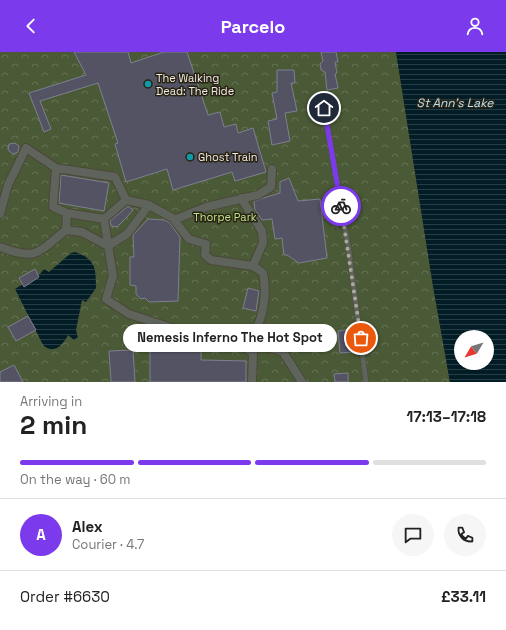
<!DOCTYPE html>
<html lang="en">
<head>
<meta charset="utf-8">
<style>
  body { margin:0; font-family:"Space Grotesk",sans-serif; background:#f6f6f6; color:#222; height:100vh; display:flex; flex-direction:column; font-size:15px; white-space:nowrap }
  * { box-sizing:border-box; margin:0 }
  p { font-size:13px; color:#767676 }
  .icon { flex:none; width:22px; height:22px; fill:none; stroke:currentColor; stroke-width:2; stroke-linecap:round; stroke-linejoin:round }
  .map { position:relative; height:330px; overflow:hidden }
  .panel { display:flex; flex-direction:column; background:#fff; flex:1 }
  .panel>* { flex:none }
  .needle { width:26px; rotate:232deg }
  .tools { position:absolute; left:454px; top:278px; display:grid; gap:8px }
  .tools a { display:grid; place-items:center; width:40px; height:40px; border-radius:50%; background:#fff; box-shadow:0 1px 3px #0004; font-size:20px }
  .pin { position:absolute; display:grid; place-items:center; width:34px; height:34px; color:#fff; margin:-17px; border:2px solid #fff; border-radius:50%; box-shadow:0 1px 4px #0007 }
  .courier { position:absolute; display:grid; place-items:center; width:40px; height:40px; margin:-20px; border:3px solid #7c3aed; border-radius:50%; background:#fff; color:#222; box-shadow:0 1px 5px #0007 }
  .bubble { position:absolute; height:28px; border-radius:14px; background:#fff; box-shadow:0 1px 3px #0004; font-size:13px; font-weight:800; line-height:28px; text-align:center }
  .overview em { font-style:normal; font-weight:800 }
  .overview div { display:flex; flex-direction:column-reverse }
  .overview { display:flex; align-items:center; justify-content:space-between; height:68px; padding:0 20px }
  h1 { font-size:26px; font-weight:800; line-height:30px }
  .bar { display:grid; grid-template-columns:repeat(4,1fr); gap:6px 4px; align-content:center; height:48px; padding:0 20px }
  .bar i { height:5px; border-radius:3px; background:#e0e0e0 }
  .bar .current { background:#7c3aed }
  .bar p { grid-column:span 4 }
  .line { display:flex; align-items:center; gap:10px; padding:0 20px; border-top:1px solid #e0e0e0 }
  .line div { flex:1 }
  .round { display:grid; place-items:center; flex:none; width:42px; height:42px; border-radius:21px; background:#f6f6f6 }
  header { display:flex; justify-content:space-between; align-items:center; height:52px; padding:0 20px; background:#7c3aed; color:#fff; font-size:18px; font-weight:800 }
  .map>svg:first-child { display:block }
  .park { fill:url(#park-crowns) }
  .water { fill:url(#water-rules); fill-rule:evenodd }
  .building { fill:#535364; stroke:#7e7f91 }
  .lines { fill:none; stroke-linecap:round; stroke-linejoin:round }
  .service-casing { stroke:#4c4738; stroke-width:6 }
  .pedestrian-casing { stroke:#4c4738; stroke-width:10 }
  .service { stroke:#5e635c; stroke-width:5 }
  .pedestrian { stroke:#5e635c; stroke-width:8 }
  .done { stroke:#ada89c; stroke-width:4; stroke-dasharray:0 7.2 }
  .route { stroke:#7c3aed; stroke-width:5 }
  .culture-dot { fill:#0f9aa8; stroke:#282214; stroke-width:1.5 }
  .labels { text-anchor:middle; dominant-baseline:central; stroke-width:3; stroke-linejoin:round; paint-order:stroke }
  .poi-label { font-size:11px; fill:#efebe1; stroke:#282214; text-anchor:start }
  .park-label { font-size:11px; fill:#bee389; stroke:#282214 }
  .water-label { font-size:12px; font-style:italic; fill:#bae3f4; stroke:#282214 }
</style>
</head>
<body>
<header><svg class="icon" aria-label="back" viewBox="0 0 24 24"><path d="M15 5l-7 7 7 7"/></svg>Parcelo<svg class="icon" aria-label="person" viewBox="0 0 24 24"><circle cx="12" cy="8" r="4"/><path d="M4 21q1-7 8-7t8 7"/></svg></header>
<div class="map">
<svg width="506" height="330" viewBox="0 0 506 330">
  <defs>
    <pattern id="park-crowns" width="20" height="18" patternUnits="userSpaceOnUse"><rect width="20" height="18" fill="#4b5a36"/><path d="M2 6a3 3 0 1 1 6 0M12 15a3 3 0 1 1 6 0" fill="none" stroke="#657253"/></pattern>
    <pattern id="water-rules" width="6" height="5" patternUnits="userSpaceOnUse"><rect width="6" height="5" fill="#031d27"/><path d="M0 2.5h6" fill="none" stroke="#283e46"/></pattern>
  </defs>
  <rect width="100%" height="100%" fill="#322c1d"/>
  <path class="park" d="M0,0H396L433,234L450,330H0Z"/>
  <path class="water" d="M396,0H506V330H450L433,234ZM461,285H487V311H461Z
    M75,200C95,207 96,215 96,236L86,250L82,248L76,278L78,285L74,288L68,283C63,293 54,303 43,293L15,237L40,222L44,217L49,220L71,201Z"/>
  <path class="building" d="M74,0H128L131,11L164,0H187L208,63L220,60L224,75L236,72L238,81L253,76L266,120L235,129L232,120L173,138L167,117L126,130L115,92L118,91L98,31L40,49L51,77L44,80L29,41L86,23Z
    M321,0H336L338,10H335L337,21L335,22L338,36L327,38L325,20L321,18L320,12L323,9Z
    M277,18H294L295,31H291L297,59L285,61L290,89L272,93L268,69L277,67L272,41L277,40Z
    M15,91L19,94L18,100L13,102L8,98L9,92Z
    M61,123L109,131L104,159L59,151Z
    M289,126L298,149L320,147L327,206L299,211L287,203H284L282,186L275,187L272,167L262,168L255,158L254,149L280,141V130Z
    M128,154L133,158L126,166L117,175L111,174L110,169Z
    M148,167L164,168L169,170L180,185L178,249L149,250L145,246L141,247L136,242V234L130,233V205H134L133,183Z
    M35,217L39,225L24,235L19,226Z
    M248,236L259,239L256,259L243,256Z
    M28,264L36,278L16,289L8,275Z
    M351,277L354,300L340,301L338,279Z
    M133,298L135,330H111L109,299Z
    M150,298H201V308L246,309V330H150Z
    M14,313L23,330H0V320Z
    M348,321V330H335L334,322Z"/>
  <g class="lines">
    <g class="service-casing">
      <path id="service" d="M322,43L349,199L366,330"/>
    </g>
    <g class="pedestrian-casing">
      <path id="pedestrian" d="M241,146L262,179L263,191L253,214
        M67,161L104,167L126,148L149,153
        M0,162L8,133L26,96L56,116L115,125L126,148
        M104,167L113,224L106,247L129,262L212,289L240,291C244,288 252,284 255,279C264,264 267,238 263,221L253,214L211,208L205,203L206,192L189,187L174,168L206,155L258,143L271,135L272,117
        M66,178L82,180L108,194L127,182L149,153L176,168
        M0,195C37,209 37,201 66,178L67,161L53,155L56,116
        M255,280L266,295L283,300L302,330
        M240,291L253,301L252,330"/>
    </g>
    <use href="#service" class="service"/>
    <use href="#pedestrian" class="pedestrian"/>
  </g>
  <g class="lines">
    <path class="done" d="M341,154L361,286"/>
    <path class="route" d="M324,56L341,154"/>
  </g>
  <g class="culture-dot">
    <circle cx="148" cy="32" r="4"/>
    <circle cx="190" cy="105" r="4"/>
  </g>
  <g class="labels">
    <g class="poi-label">
      <text x="156" y="26">The Walking<tspan x="156" dy="13">Dead: The Ride</tspan></text>
      <text x="198" y="105">Ghost Train</text>
    </g>
    <g class="park-label">
      <text x="225" y="165">Thorpe Park</text>
    </g>
    <g class="water-label">
      <text x="455" y="51">St Ann's Lake</text>
    </g>
  </g>
</svg>
<div class="tools">
<a><svg class="needle" viewBox="-14 -14 28 28"><path d="M0-13l5 13h-10z" fill="#e53935"/><path d="M0 13l5-13h-10z" fill="#767676"/></svg></a>
</div>
<div class="pin" style="left:361px;top:286px;background:#ea580c"><svg class="icon" aria-label="bag" viewBox="0 0 24 24"><path d="M5 8h14l-1 12H6zM9 8a3 3 0 0 1 6 0"/></svg></div>
<div class="pin" style="left:324px;top:56px;background:#1f2937"><svg class="icon" aria-label="home" viewBox="0 0 24 24"><path d="M3 11l9-7 9 7M6 9v11h12V9"/></svg></div>
<div class="courier" style="left:341px;top:154px"><svg class="icon" aria-label="bike" viewBox="0 0 24 24"><circle cx="6" cy="16" r="4"/><circle cx="18" cy="16" r="4"/><path d="M6 16l4-8h5l3 8M10 8l3 8H6M13 5h3"/></svg></div>
<div class="bubble" style="left:123px;top:272px;width:214px">Nemesis Inferno The Hot Spot</div>
</div>
<section class="panel">
<div class="overview"><div><h1>2 min</h1><p>Arriving in</p></div><em>17:13–17:18</em></div>
<div class="bar"><i class="current"></i><i class="current"></i><i class="current"></i><i></i><p>On the way · 60 m</p></div>
<div class="line" style="height:72px"><b class="round" style="background:#7c3aed;color:#fff">A</b><div><b>Alex</b><p>Courier · 4.7</p></div><a class="round"><svg class="icon" aria-label="chat" viewBox="0 0 24 24"><path d="M4 5h16v11H9l-5 4z"/></svg></a><a class="round"><svg class="icon" aria-label="phone" viewBox="0 0 24 24"><path d="M5 4h4l2 5-3 2q2 4 5 5l2-3 5 2v4C11 20 4 13 5 4z"/></svg></a></div>
<div class="line" style="height:52px"><div>Order #6630</div><b>£33.11</b></div>
</section>
</body>
</html>
